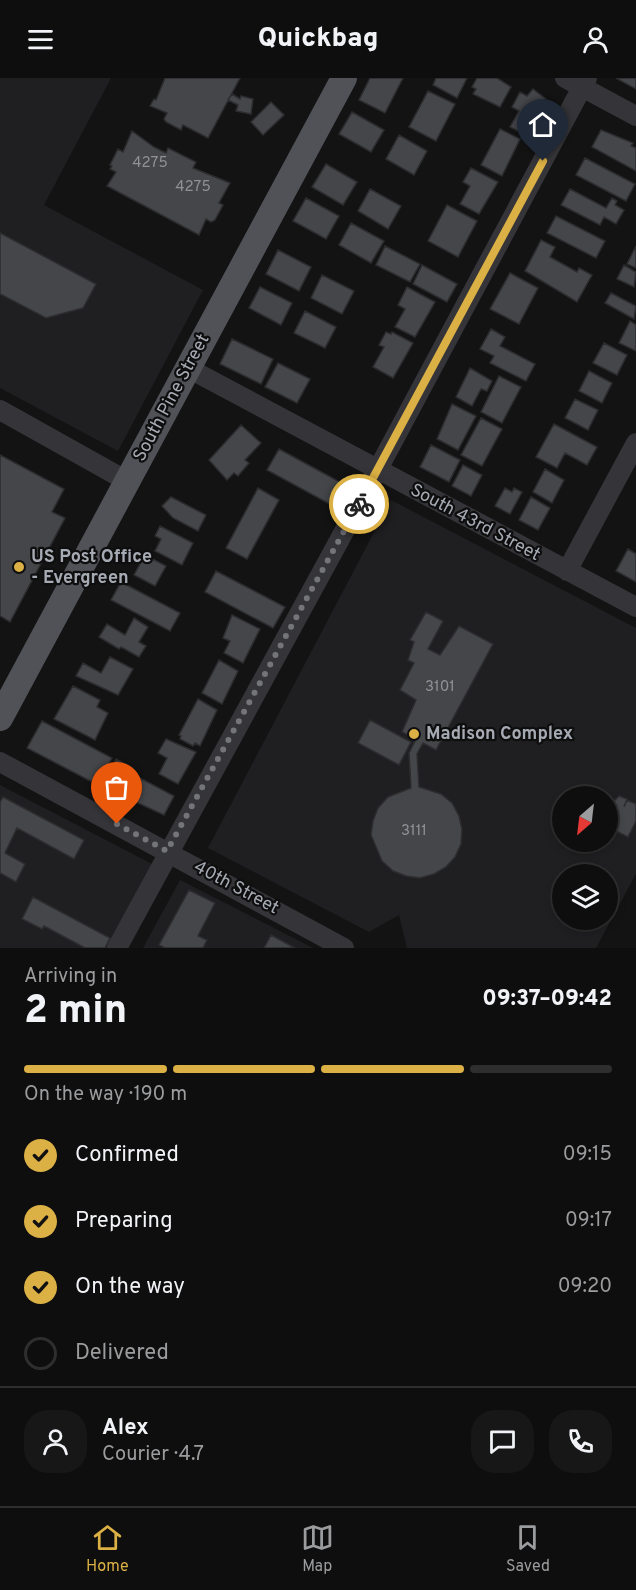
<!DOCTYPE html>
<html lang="en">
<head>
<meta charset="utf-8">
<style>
  body { margin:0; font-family:Overpass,sans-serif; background:#171718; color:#f1f3f6; height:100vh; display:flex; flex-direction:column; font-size:22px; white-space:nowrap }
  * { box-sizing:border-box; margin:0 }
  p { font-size:20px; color:#9b9c9e }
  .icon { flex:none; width:33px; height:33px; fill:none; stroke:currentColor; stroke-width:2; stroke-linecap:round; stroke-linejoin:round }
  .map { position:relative; height:870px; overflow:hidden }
  .panel { display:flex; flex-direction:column; background:#0e0e0f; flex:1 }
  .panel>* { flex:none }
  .needle { width:39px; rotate:208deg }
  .buttons { position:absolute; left:552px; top:708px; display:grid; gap:12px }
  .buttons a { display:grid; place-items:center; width:66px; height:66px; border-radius:50%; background:#0e0e0f; box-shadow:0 3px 9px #0003,0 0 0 2px #2e2e2f; font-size:30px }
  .pin { position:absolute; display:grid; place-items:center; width:51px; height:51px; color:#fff; margin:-62px -26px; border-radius:50% 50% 50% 0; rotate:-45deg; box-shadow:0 0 6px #0007 }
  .pin .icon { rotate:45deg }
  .courier { position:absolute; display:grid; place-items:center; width:60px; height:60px; margin:-30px; border:4px solid #dbb044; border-radius:50%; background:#fff; color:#222; box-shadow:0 2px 8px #0007 }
  .head em { font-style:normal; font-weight:800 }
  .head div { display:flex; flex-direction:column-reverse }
  .head { display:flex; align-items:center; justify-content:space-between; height:102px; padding:0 24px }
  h1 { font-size:39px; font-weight:800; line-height:45px }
  .bar { display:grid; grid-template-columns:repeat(4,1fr); gap:9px 6px; align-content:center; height:72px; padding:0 24px }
  .bar i { height:8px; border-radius:4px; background:#2e2e2f }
  .bar .on { background:#dbb044 }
  .bar p { grid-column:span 4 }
  .line { display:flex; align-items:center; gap:15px; padding:0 24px; border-top:2px solid #2e2e2f }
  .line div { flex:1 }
  .round { display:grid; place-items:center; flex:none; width:63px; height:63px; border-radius:24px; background:#171718 }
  ol { padding:0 24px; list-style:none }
  li { display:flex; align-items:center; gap:18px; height:66px }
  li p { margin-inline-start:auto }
  li .icon { padding:6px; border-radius:50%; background:#dbb044; color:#111; stroke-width:4 }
  li:last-child { color:#9b9c9e }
  li i { width:33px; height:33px; border:3px solid #2e2e2f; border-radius:50% }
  header { display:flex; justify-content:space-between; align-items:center; height:78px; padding:0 24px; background:#0e0e0f; font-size:27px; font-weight:800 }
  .menu { display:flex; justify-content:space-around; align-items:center; height:84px; border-top:2px solid #2e2e2f; background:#0e0e0f; font-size:16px; color:#9b9c9e }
  .menu a { display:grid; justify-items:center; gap:3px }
  .menu .on { color:#dbb044 }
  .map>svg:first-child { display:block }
  .built { fill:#1f1f21; fill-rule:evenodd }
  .building { fill:#454649; stroke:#2d2d30; stroke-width:1.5 }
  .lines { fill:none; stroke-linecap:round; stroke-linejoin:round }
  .minor { stroke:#353539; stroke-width:20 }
  .major { stroke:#515258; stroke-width:26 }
  .done { stroke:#73757b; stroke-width:6; stroke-dasharray:0 10.8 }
  .route { stroke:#dbb044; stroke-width:8 }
  .poi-dot { fill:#dbb044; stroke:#0e0e0f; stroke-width:2 }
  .labels { text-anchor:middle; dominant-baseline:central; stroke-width:4.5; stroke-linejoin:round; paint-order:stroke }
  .number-label { font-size:15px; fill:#8e9198 }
  .street-label { font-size:18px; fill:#a6aab3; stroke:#0e0e0f }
  .poi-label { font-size:18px; font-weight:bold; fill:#a6aab3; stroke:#0e0e0f; text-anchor:start }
</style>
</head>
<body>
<header><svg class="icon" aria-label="menu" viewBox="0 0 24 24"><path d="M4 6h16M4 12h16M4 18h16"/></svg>Quickbag<svg class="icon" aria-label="person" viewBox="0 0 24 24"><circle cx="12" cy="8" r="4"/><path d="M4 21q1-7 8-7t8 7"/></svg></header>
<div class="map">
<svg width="636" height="870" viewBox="0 0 636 870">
  <rect width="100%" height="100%" fill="#131314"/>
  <path class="built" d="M0,0H111L44,127L203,212L118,373L0,310Z
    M391,422L636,550V796L596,870H407L399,837L369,854L208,770ZM562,718H608V764H562ZM562,796H608V842H562Z
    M0,707L154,787L109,870H0Z
    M180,802L313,870H143Z"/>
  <path class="building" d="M165,0H240L208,60L183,47L181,52L166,44L164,41L167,35L150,28L154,21L156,22Z
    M370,0H403L385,35L359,22Z
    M436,0H467L457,20L433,7Z
    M477,0H497L511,9L500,29L473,16L476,11L472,9Z
    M616,0H636V11Z
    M533,11L546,21L526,57L510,49L519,33L512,29L520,14L527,18Z
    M428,13L455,26L436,63L409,49Z
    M232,16L240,21L241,18L253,21L251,36L236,33L238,27L228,22Z
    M271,24L284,37L263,57L251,44Z
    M352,34L384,52L371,74L339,56Z
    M500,51L520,61L502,98L481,87Z
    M601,52L633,65L631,68L636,70V93L592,69Z
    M132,53L154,69L166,75L168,70L196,84L193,90L230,105L219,125L223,127L215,142L211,144L206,141L199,157L107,108L116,94L110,91L112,88L110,87L118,71L123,74Z
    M399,57L427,73L414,97L386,81Z
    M585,80L635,106L626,123L576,97Z
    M326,86L357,104L343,127L312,109Z
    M471,90L498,104L479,136L460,126L470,108L463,104Z
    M370,111L401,128L388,151L358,133Z
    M570,111L606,130L612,120L617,123L615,127L624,132L616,146L604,139L600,147L561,127Z
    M306,120L339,138L326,161L293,143Z
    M447,127L477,143L458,179L428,163Z
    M556,138L605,163L596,180L547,155Z
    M351,145L384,163L371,185L339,167Z
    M0,155L96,206L83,230L46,240L0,216Z
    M541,162L555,169L550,179L577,194L579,190L592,197L577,224L525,193Z
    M385,168L420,186L410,204L376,187Z
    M636,168V190L627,186Z
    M278,172L311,189L299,213L266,196Z
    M422,187L457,206L447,224L413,206Z
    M624,187L636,194L634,209L617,201Z
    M510,195L538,210L519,246L490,231Z
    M322,197L354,213L342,236L311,220Z
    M260,209L292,225L281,247L249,230Z
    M407,209L435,224L415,259L395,249L405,231L398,227Z
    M611,215L636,228L634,241L605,225Z
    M305,233L336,249L325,270L294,255Z
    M630,243L636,247V273L619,265Z
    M491,251L505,259L500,268L535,286L526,303L490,285L494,278L480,271Z
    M386,254L391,256L392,254L413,265L393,300L373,289L384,269L379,267Z
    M232,261L273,281L261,306L220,286Z
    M604,265L627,277L617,297L593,285Z
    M278,285L310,301L297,325L265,309Z
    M470,290L492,303L487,313L481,311L472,328L456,319Z
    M589,293L612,305L602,325L579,313Z
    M499,298L521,309L502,345L481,334Z
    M575,321L598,332L588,352L565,340Z
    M452,326L476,338L458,372L437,361Z
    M481,340L502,351L482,388L461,377Z
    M554,346L597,369L587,387L565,375L557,390L536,379Z
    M241,347L261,365L245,382L249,385L238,398L234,395L227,402L209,382Z
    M431,367L460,382L449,404L420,389Z
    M279,371L349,409L337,430L267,392Z
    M0,377L64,411L52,434L65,440L10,544L0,538Z
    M463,387L482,397L471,418L452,408Z
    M545,391L564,402L552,425L533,414Z
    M258,410L279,422L247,481L226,470Z
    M505,410L512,414L514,410L522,414L510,436L495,428Z
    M171,419L206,437L198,453L173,440L162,428Z
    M531,419L550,430L538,452L519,442Z
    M160,448L193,465L182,487L155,473L161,461L155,458Z
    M628,471L636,476V504L616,493Z
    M145,477L166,488L155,508L134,497Z
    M216,493L285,529L273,550L205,514Z
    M121,504L180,535L170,553L111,522Z
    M426,534L443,543L428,571L440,577L459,548L493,566L436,672L423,665L417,676L419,709L441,716L452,725L459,738L462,751L461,766L455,779L446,789L434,796L420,800L406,798L393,793L382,783L371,757L373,743L378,730L388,719L411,710L409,675L416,661L402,654L416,622L400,612L414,585L408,582L414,564L410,562Z
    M232,537L260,551L243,585L224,575L230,563L223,560Z
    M134,540L148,549L139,564L146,568L139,579L121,569L119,571L99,559L107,546L125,557Z
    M110,579L133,591L118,617L76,598L83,585L101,595Z
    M219,582L238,593L222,626L202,615Z
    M73,608L100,622L97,629L108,635L95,662L54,641Z
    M198,621L217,632L200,668L195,665L193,668L180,661L181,658L179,657Z
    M370,642L411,664L399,687L358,665Z
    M42,643L112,680L98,707L27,670Z
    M166,661L196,674L178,706L159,696L167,680L158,675Z
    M116,681L133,690L123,708L106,699Z
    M138,699L174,718L164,737L127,720Z
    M619,718L627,721L624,729L627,722L636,726V743L628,759L612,751L609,749L611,745L608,743V729Z
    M3,719L84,762L74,781L17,750L5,775L25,786L16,804L0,795V724Z
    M189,812L215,825L198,858L207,862L203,870H165L159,867Z
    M33,819L110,860L105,870H85L44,848L42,851L22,841Z
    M271,857L295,870H264Z"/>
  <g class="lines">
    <path class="minor" d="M565,0L636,38
      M188,290L636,529
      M0,332L127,403
      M567,493L636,365
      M0,684L344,870
      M117,870L377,393L587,0"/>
    <path class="major" d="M0,640L344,0"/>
  </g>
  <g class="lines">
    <path class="done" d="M117,746L167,773L359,426"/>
    <path class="route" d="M359,426L543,83"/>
  </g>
  <g class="poi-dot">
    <circle cx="19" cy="489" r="6"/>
    <circle cx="414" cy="656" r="6"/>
  </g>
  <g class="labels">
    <g class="number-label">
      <text x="150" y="85">4275</text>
      <text x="193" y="109">4275</text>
      <text x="440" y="609">3101</text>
      <text x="414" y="753">3111</text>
    </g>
    <g class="street-label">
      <text transform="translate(172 320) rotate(-62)">South Pine Street</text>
      <text transform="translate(475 445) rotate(28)">South 43rd Street</text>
      <text transform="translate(236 810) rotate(28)">40th Street</text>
    </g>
    <g class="poi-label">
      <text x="31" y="479">US Post Office<tspan x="31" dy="21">- Evergreen</tspan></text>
      <text x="426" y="656">Madison Complex</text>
    </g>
  </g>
</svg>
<div class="buttons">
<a><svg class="needle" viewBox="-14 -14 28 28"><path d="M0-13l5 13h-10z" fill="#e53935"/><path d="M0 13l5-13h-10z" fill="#9b9c9e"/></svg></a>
<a><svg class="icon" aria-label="layers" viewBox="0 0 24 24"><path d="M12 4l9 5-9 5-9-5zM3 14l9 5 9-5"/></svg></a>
</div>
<div class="pin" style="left:117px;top:746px;background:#ea580c"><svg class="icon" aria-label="bag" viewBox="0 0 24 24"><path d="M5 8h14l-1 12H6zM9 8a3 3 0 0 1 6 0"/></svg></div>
<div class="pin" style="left:543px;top:83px;background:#1f2937"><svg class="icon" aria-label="home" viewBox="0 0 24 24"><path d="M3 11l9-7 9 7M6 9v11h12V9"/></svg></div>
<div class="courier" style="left:359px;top:426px"><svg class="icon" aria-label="bike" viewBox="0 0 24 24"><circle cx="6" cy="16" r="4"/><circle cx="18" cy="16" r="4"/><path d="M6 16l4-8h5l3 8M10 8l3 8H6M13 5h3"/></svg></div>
</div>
<section class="panel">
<div class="head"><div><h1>2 min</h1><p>Arriving in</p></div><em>09:37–09:42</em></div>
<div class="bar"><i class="on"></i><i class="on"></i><i class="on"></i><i></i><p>On the way · 190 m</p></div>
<ol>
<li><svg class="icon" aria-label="check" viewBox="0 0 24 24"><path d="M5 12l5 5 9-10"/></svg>Confirmed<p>09:15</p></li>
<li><svg class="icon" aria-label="check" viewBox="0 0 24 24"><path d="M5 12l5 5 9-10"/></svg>Preparing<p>09:17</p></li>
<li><svg class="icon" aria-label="check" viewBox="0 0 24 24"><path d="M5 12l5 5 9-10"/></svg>On the way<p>09:20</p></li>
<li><i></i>Delivered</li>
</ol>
<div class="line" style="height:108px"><a class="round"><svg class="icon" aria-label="person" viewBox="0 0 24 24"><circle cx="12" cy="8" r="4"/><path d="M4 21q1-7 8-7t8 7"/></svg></a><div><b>Alex</b><p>Courier · 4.7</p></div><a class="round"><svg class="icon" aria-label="chat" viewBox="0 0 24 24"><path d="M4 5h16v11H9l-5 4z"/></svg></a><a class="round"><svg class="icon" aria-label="phone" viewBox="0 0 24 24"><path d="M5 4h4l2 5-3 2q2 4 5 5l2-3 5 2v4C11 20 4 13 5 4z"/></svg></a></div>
</section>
<nav class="menu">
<a class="on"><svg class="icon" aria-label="home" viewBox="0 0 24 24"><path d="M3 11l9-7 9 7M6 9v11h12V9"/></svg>Home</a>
<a><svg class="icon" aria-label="map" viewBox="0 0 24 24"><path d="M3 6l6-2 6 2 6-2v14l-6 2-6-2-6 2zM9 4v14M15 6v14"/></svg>Map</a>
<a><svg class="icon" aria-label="saved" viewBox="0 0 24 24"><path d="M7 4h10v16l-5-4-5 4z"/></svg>Saved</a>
</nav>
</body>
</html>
